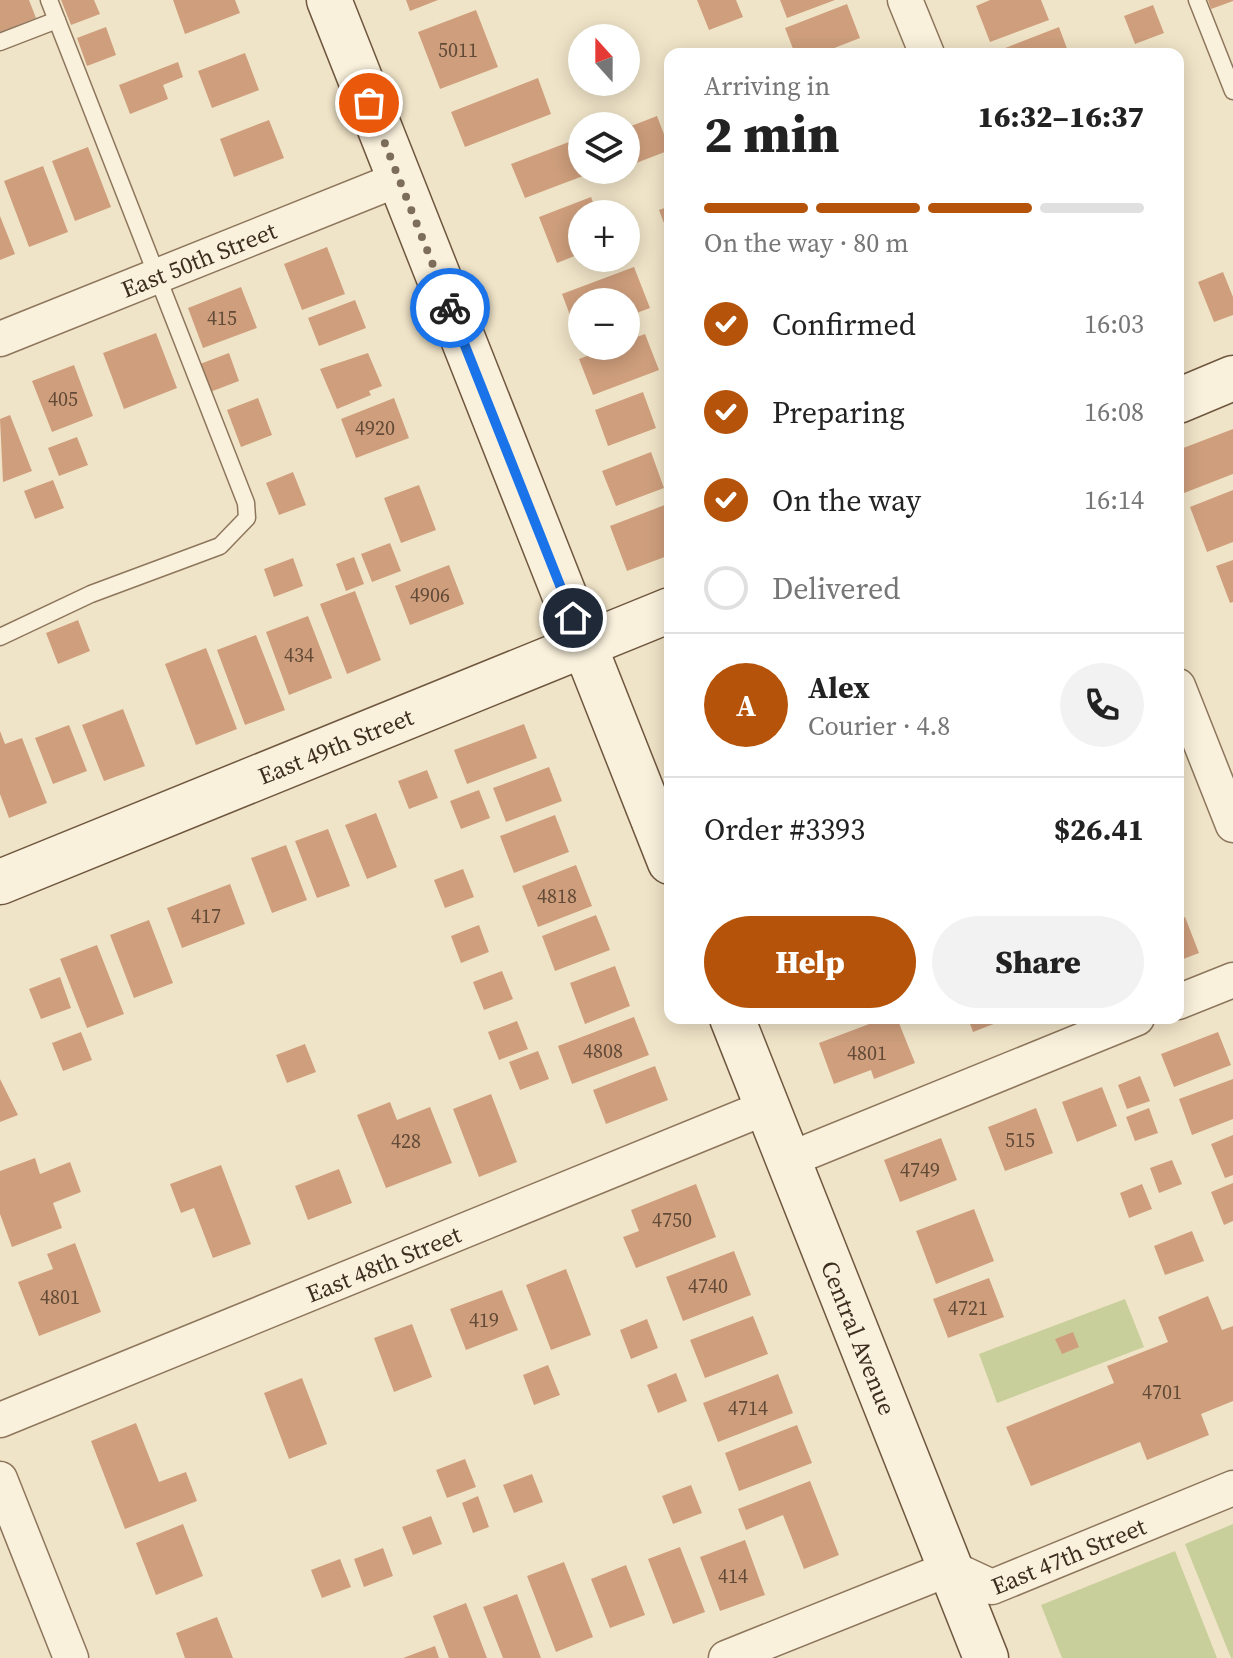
<!DOCTYPE html>
<html lang="en">
<head>
<meta charset="utf-8">
<style>
  body { margin:0; font-family:"Source Serif 4",serif; background:#f2f2f2; color:#222; height:100vh; display:flex; flex-direction:column; font-size:30px; white-space:nowrap }
  * { box-sizing:border-box; margin:0 }
  p { font-size:26px; color:#767676 }
  .icon { flex:none; width:44px; height:44px; fill:none; stroke:currentColor; stroke-width:2; stroke-linecap:round; stroke-linejoin:round }
  .map { position:relative; flex:1; overflow:hidden }
  .panel { position:absolute; left:664px; top:48px; width:520px; height:976px; display:flex; flex-direction:column; background:#fff; border-radius:16px; box-shadow:0 4px 20px #0003 }
  .panel>* { flex:none }
  .needle { width:52px; rotate:339deg }
  .controls { position:absolute; left:568px; top:24px; display:grid; gap:16px }
  .controls a { display:grid; place-items:center; width:72px; height:72px; border-radius:50%; background:#fff; box-shadow:0 4px 20px #0003; font-size:40px }
  .pin { position:absolute; display:grid; place-items:center; width:68px; height:68px; color:#fff; margin:-34px; border:4px solid #fff; border-radius:50%; box-shadow:0 2px 8px #0007 }
  .courier { position:absolute; display:grid; place-items:center; width:80px; height:80px; margin:-40px; border:6px solid #1a73e8; border-radius:50%; background:#fff; color:#222; box-shadow:0 2px 10px #0007 }
  .summary em { font-style:normal; font-weight:800 }
  .summary div { display:flex; flex-direction:column-reverse }
  .summary { display:flex; align-items:center; justify-content:space-between; height:136px; padding:0 40px }
  h1 { font-size:52px; font-weight:800; line-height:60px }
  .bar { display:grid; grid-template-columns:repeat(4,1fr); gap:12px 8px; align-content:center; height:96px; padding:0 40px }
  .bar i { height:10px; border-radius:6px; background:#e0e0e0 }
  .bar .active { background:#b45309 }
  .bar p { grid-column:span 4 }
  .line { display:flex; align-items:center; gap:20px; padding:0 40px; border-top:2px solid #e0e0e0 }
  .line div { flex:1 }
  .round { display:grid; place-items:center; flex:none; width:84px; height:84px; border-radius:42px; background:#f2f2f2 }
  ol { padding:0 40px; list-style:none }
  li { display:flex; align-items:center; gap:24px; height:88px }
  li p { margin-inline-start:auto }
  li .icon { padding:8px; border-radius:50%; background:#b45309; color:#fff; stroke-width:4 }
  li:last-child { color:#767676 }
  li i { width:44px; height:44px; border:4px solid #e0e0e0; border-radius:50% }
  .cta { display:flex; gap:16px; margin-top:auto; padding:16px 40px }
  .cta a { flex:1; height:92px; border-radius:48px; background:#b45309; color:#fff; font-size:32px; font-weight:800; line-height:92px; text-align:center }
  .cta a+a { background:#f2f2f2; color:#222 }
  .map>svg:first-child { display:block }
  .green { fill:#c9cf9b }
  .building { fill:#cf9f7d }
  .lines { fill:none; stroke-linecap:round; stroke-linejoin:round }
  .lane-casing { stroke:#8d765c; stroke-width:19 }
  .street-casing { stroke:#8d765c; stroke-width:37 }
  .secondary-casing { stroke:#6f573f; stroke-width:47 }
  .lane { stroke:#faf1dc; stroke-width:16 }
  .street { stroke:#faf1dc; stroke-width:34 }
  .secondary { stroke:#faf1dc; stroke-width:44 }
  .done { stroke:#7c6e5b; stroke-width:8; stroke-dasharray:0 14.4 }
  .route { stroke:#1a73e8; stroke-width:10 }
  .labels { text-anchor:middle; dominant-baseline:central; stroke-width:7; stroke-linejoin:round; paint-order:stroke }
  .number-label { font-size:20px; fill:#624a37 }
  .street-label { font-size:24px; fill:#3d2e20; stroke:#f7eed8 }
</style>
</head>
<body>
<div class="map">
<svg width="1233" height="1658" viewBox="0 0 1233 1658">
  <rect width="100%" height="100%" fill="#f0e4c8"/>
  <path class="green" d="M1125,1299L1144,1347L997,1403L979,1354Z
    M1233,1524V1658H1231L1185,1544Z
    M1175,1551L1217,1658H1062L1041,1605Z"/>
  <path class="building" d="M0,0H29L36,18L0,32Z
    M61,0H94L100,14L71,25Z
    M173,0H235L240,13L185,34Z
    M406,0H438L410,11Z
    M697,0H736L743,17L709,30Z
    M780,0H835L787,18Z
    M990,0H1041L1049,20L990,42L976,6Z
    M1208,0H1233V1L1211,9Z
    M847,4L860,38L819,54H795L785,28Z
    M1153,5L1164,33L1135,44L1124,16Z
    M476,10L498,67L440,89L418,32Z
    M106,27L116,55L87,66L77,38Z
    M1059,27L1069,54H990Z
    M245,53L259,90L212,108L198,71Z
    M178,62L183,77L163,85L168,99L130,114L119,85Z
    M538,78L551,114L465,147L451,112Z
    M657,116L670,150L631,165L626,152V128Z
    M269,120L284,158L234,177L220,139Z
    M569,142L583,176L525,198L511,164Z
    M88,147L111,207L75,221L52,161Z
    M43,166L68,232L29,247L4,181Z
    M591,197L597,214H582V253L557,263L539,217Z
    M670,206V239L659,210Z
    M0,216L15,254L0,260Z
    M327,247L345,294L302,310L284,264Z
    M634,267L650,308L626,317V302H582V334L578,336L562,294Z
    M1223,272L1233,297V315L1214,322L1198,282Z
    M241,287L257,328L203,348L188,308Z
    M355,300L366,328L319,346L308,318Z
    M156,333L177,388L124,409L103,353Z
    M645,334L659,370L593,395L579,359L613,346H626V341Z
    M229,353L239,381L210,392L200,364Z
    M368,353L382,386L369,391L371,395L337,409L320,369Z
    M74,365L93,416L52,432L32,381Z
    M643,392L656,428L608,446L595,410Z
    M258,398L272,435L241,447L227,410Z
    M394,398L409,438L356,458L341,419Z
    M10,415L32,471L3,482L0,419Z
    M1233,429V474L1184,493L1178,478V450Z
    M77,437L88,465L59,476L48,448Z
    M651,452L664,488L616,506L602,471Z
    M293,472L306,505L279,515L266,483Z
    M53,480L64,508L35,519L24,491Z
    M419,485L436,530L401,543L384,498Z
    M1233,490V542L1207,552L1190,507Z
    M670,503V555L627,571L610,526Z
    M390,543L401,571L372,582L361,554Z
    M354,557L364,584L346,591L336,564Z
    M293,558L303,586L274,597L264,569Z
    M1233,560V602L1230,603L1216,566Z
    M449,565L464,604L410,625L395,586Z
    M355,591L381,660L347,674L320,604Z
    M308,616L332,678L289,695L266,632Z
    M78,620L90,651L58,664L46,633Z
    M256,635L285,710L245,725L217,650Z
    M206,648L237,729L196,745L165,664Z
    M123,709L145,766L104,781L82,725Z
    M524,724L537,758L467,784L454,750Z
    M69,725L87,771L53,784L35,738Z
    M0,731L5,744L22,738L47,803L9,818L0,794Z
    M549,767L562,801L506,822L493,788Z
    M427,770L438,798L409,809L398,781Z
    M479,790L490,818L461,829L450,801Z
    M376,813L397,867L367,879L345,825Z
    M555,815L569,852L514,873L500,836Z
    M328,829L350,886L317,898L295,841Z
    M286,845L307,900L272,913L251,858Z
    M576,865L592,906L538,927L522,886Z
    M463,869L474,897L445,908L434,880Z
    M230,884L245,924L182,948L167,908Z
    M596,915L610,950L555,971L542,936Z
    M1185,917L1199,953L1178,961V920Z
    M149,920L173,983L134,998L110,935Z
    M479,925L489,952L461,963L451,936Z
    M97,945L124,1014L87,1028L60,959Z
    M615,966L630,1006L585,1024L570,983Z
    M502,971L513,999L484,1010L473,982Z
    M60,977L71,1008L41,1019L29,989Z
    M634,1017L649,1055L572,1084L558,1046Z
    M885,1018H897L915,1063L874,1079L871,1070L834,1084L819,1043Z
    M968,1018H1009L973,1032Z
    M517,1021L528,1049L499,1060L488,1032Z
    M81,1032L92,1060L63,1071L52,1043Z
    M1218,1032L1231,1065L1174,1087L1161,1054Z
    M305,1044L316,1072L287,1083L276,1055Z
    M538,1051L549,1079L520,1090L509,1062Z
    M655,1066L668,1100L606,1124L593,1090Z
    M1140,1076L1150,1101L1127,1109L1118,1085Z
    M0,1079L18,1115L0,1122Z
    M1233,1079V1119L1192,1135L1179,1099Z
    M1102,1087L1117,1126L1077,1142L1062,1102Z
    M491,1094L517,1162L479,1177L453,1109Z
    M390,1102L397,1120L430,1107L452,1163L386,1188L357,1115Z
    M1036,1108L1053,1153L1005,1171L988,1127Z
    M1149,1108L1158,1133L1135,1141L1126,1117Z
    M1233,1135V1175L1225,1178L1211,1144Z
    M941,1138L957,1180L900,1202L884,1160Z
    M35,1158L40,1174L70,1162L81,1192L53,1203L62,1228L12,1247L0,1214V1171Z
    M1172,1160L1182,1184L1159,1193L1150,1168Z
    M221,1165L251,1244L213,1258L194,1208L181,1213L170,1184Z
    M339,1169L352,1203L308,1220L295,1186Z
    M1233,1183V1221L1224,1225L1211,1192Z
    M696,1184L716,1237L636,1268L623,1237L639,1231L631,1210Z
    M1142,1184L1152,1209L1129,1218L1120,1193Z
    M974,1209L994,1261L936,1284L916,1231Z
    M1192,1231L1204,1261L1165,1275L1154,1246Z
    M75,1243L101,1312L39,1336L18,1282L53,1269L47,1254Z
    M734,1251L751,1295L683,1321L666,1277Z
    M566,1269L591,1335L551,1350L526,1285Z
    M989,1278L1004,1317L948,1338L933,1299Z
    M502,1290L518,1330L466,1350L450,1309Z
    M1208,1296L1222,1330L1233,1326V1401L1201,1414L1209,1435L1147,1460L1140,1442L1031,1486L1006,1427L1114,1383L1107,1366L1168,1342L1158,1317Z
    M753,1316L768,1354L705,1378L690,1340Z
    M647,1319L658,1348L631,1359L620,1330Z
    M412,1324L432,1377L394,1392L374,1338Z
    M1073,1332L1079,1347L1062,1354L1055,1339Z
    M548,1365L560,1395L534,1405L523,1375Z
    M676,1373L687,1401L658,1413L647,1385Z
    M778,1374L793,1413L718,1442L703,1403Z
    M302,1378L327,1444L289,1459L264,1393Z
    M136,1423L159,1482L186,1472L197,1501L125,1529L91,1441Z
    M797,1425L812,1463L739,1491L725,1453Z
    M465,1459L476,1487L447,1498L436,1470Z
    M532,1474L543,1502L514,1513L503,1485Z
    M810,1481L839,1555L804,1569L783,1515L746,1530L738,1509Z
    M691,1485L702,1513L673,1524L662,1496Z
    M478,1496L489,1527L473,1533L462,1503Z
    M431,1516L442,1544L413,1555L402,1527Z
    M183,1524L203,1576L156,1595L136,1543Z
    M745,1540L765,1595L720,1611L700,1557Z
    M680,1547L705,1612L673,1624L648,1559Z
    M383,1548L393,1576L364,1587L354,1559Z
    M340,1559L351,1587L322,1598L311,1570Z
    M564,1562L593,1637L556,1652L527,1576Z
    M626,1565L645,1615L610,1628L591,1579Z
    M517,1594L541,1658H503L483,1607Z
    M466,1603L487,1658H449L433,1616Z
    M217,1617L233,1658H185L176,1633Z
    M435,1646L439,1658H403Z"/>
  <g class="lines">
    <g class="lane-casing">
      <path id="lane" d="M1197,0L1233,91
        M0,42L57,20
        M0,637L91,594L220,546L247,518L246,503L49,0"/>
    </g>
    <g class="street-casing">
      <g id="street">
        <path d="M905,0L927,54"/>
        <path id="s1" d="M0,339L399,179"/>
        <path d="M1178,686L1233,825"/>
        <path d="M1178,1002L1233,980"/>
        <path d="M788,1160L1137,1018"/>
        <path id="s2" d="M0,1420L767,1107"/>
        <path d="M0,1479L71,1658"/>
        <path id="s3" d="M726,1658L951,1568L992,1587L1233,1488"/>
      </g>
    </g>
    <g class="secondary-casing">
      <g id="secondary">
        <path d="M329,0L670,862"/>
        <path d="M1178,401L1233,378"/>
        <path id="s4" d="M0,882L670,610"/>
        <path id="s5" d="M732,1018L986,1658"/>
      </g>
    </g>
    <use href="#lane" class="lane"/>
    <use href="#street" class="street"/>
    <use href="#secondary" class="secondary"/>
  </g>
  <g class="lines">
    <path class="done" d="M369,103L450,308"/>
    <path class="route" d="M450,308L573,618"/>
  </g>
  <g class="labels">
    <g class="number-label">
      <text x="458" y="50">5011</text>
      <text x="222" y="318">415</text>
      <text x="63" y="399">405</text>
      <text x="375" y="428">4920</text>
      <text x="430" y="595">4906</text>
      <text x="299" y="655">434</text>
      <text x="557" y="896">4818</text>
      <text x="206" y="916">417</text>
      <text x="603" y="1051">4808</text>
      <text x="867" y="1053">4801</text>
      <text x="1020" y="1140">515</text>
      <text x="406" y="1141">428</text>
      <text x="920" y="1170">4749</text>
      <text x="672" y="1220">4750</text>
      <text x="708" y="1286">4740</text>
      <text x="60" y="1297">4801</text>
      <text x="968" y="1308">4721</text>
      <text x="484" y="1320">419</text>
      <text x="1162" y="1392">4701</text>
      <text x="748" y="1408">4714</text>
      <text x="733" y="1576">414</text>
    </g>
    <g class="street-label">
      <text stroke="none"><textPath href="#s1" startOffset="214">East 50th Street</textPath></text>
      <text stroke="none"><textPath href="#s4" startOffset="362">East 49th Street</textPath></text>
      <text stroke="none"><textPath href="#s2" startOffset="414">East 48th Street</textPath></text>
      <text stroke="none"><textPath href="#s5" startOffset="344">Central Avenue</textPath></text>
      <text stroke="none"><textPath href="#s3" startOffset="370">East 47th Street</textPath></text>
    </g>
  </g>
</svg>
<div class="controls">
<a><svg class="needle" viewBox="-14 -14 28 28"><path d="M0-13l5 13h-10z" fill="#e53935"/><path d="M0 13l5-13h-10z" fill="#767676"/></svg></a>
<a><svg class="icon" aria-label="layers" viewBox="0 0 24 24"><path d="M12 4l9 5-9 5-9-5zM3 14l9 5 9-5"/></svg></a>
<a>+</a>
<a>−</a>
</div>
<div class="pin" style="left:369px;top:103px;background:#ea580c"><svg class="icon" aria-label="bag" viewBox="0 0 24 24"><path d="M5 8h14l-1 12H6zM9 8a3 3 0 0 1 6 0"/></svg></div>
<div class="pin" style="left:573px;top:618px;background:#1f2937"><svg class="icon" aria-label="home" viewBox="0 0 24 24"><path d="M3 11l9-7 9 7M6 9v11h12V9"/></svg></div>
<div class="courier" style="left:450px;top:308px"><svg class="icon" aria-label="bike" viewBox="0 0 24 24"><circle cx="6" cy="16" r="4"/><circle cx="18" cy="16" r="4"/><path d="M6 16l4-8h5l3 8M10 8l3 8H6M13 5h3"/></svg></div>
<section class="panel">
<div class="summary"><div><h1>2 min</h1><p>Arriving in</p></div><em>16:32–16:37</em></div>
<div class="bar"><i class="active"></i><i class="active"></i><i class="active"></i><i></i><p>On the way · 80 m</p></div>
<ol>
<li><svg class="icon" aria-label="check" viewBox="0 0 24 24"><path d="M5 12l5 5 9-10"/></svg>Confirmed<p>16:03</p></li>
<li><svg class="icon" aria-label="check" viewBox="0 0 24 24"><path d="M5 12l5 5 9-10"/></svg>Preparing<p>16:08</p></li>
<li><svg class="icon" aria-label="check" viewBox="0 0 24 24"><path d="M5 12l5 5 9-10"/></svg>On the way<p>16:14</p></li>
<li><i></i>Delivered</li>
</ol>
<div class="line" style="height:144px"><b class="round" style="background:#b45309;color:#fff">A</b><div><b>Alex</b><p>Courier · 4.8</p></div><a class="round"><svg class="icon" aria-label="phone" viewBox="0 0 24 24"><path d="M5 4h4l2 5-3 2q2 4 5 5l2-3 5 2v4C11 20 4 13 5 4z"/></svg></a></div>
<div class="line" style="height:104px"><div>Order #3393</div><b>$26.41</b></div>
<div class="cta"><a>Help</a><a>Share</a></div>
</section>
</div>
</body>
</html>
